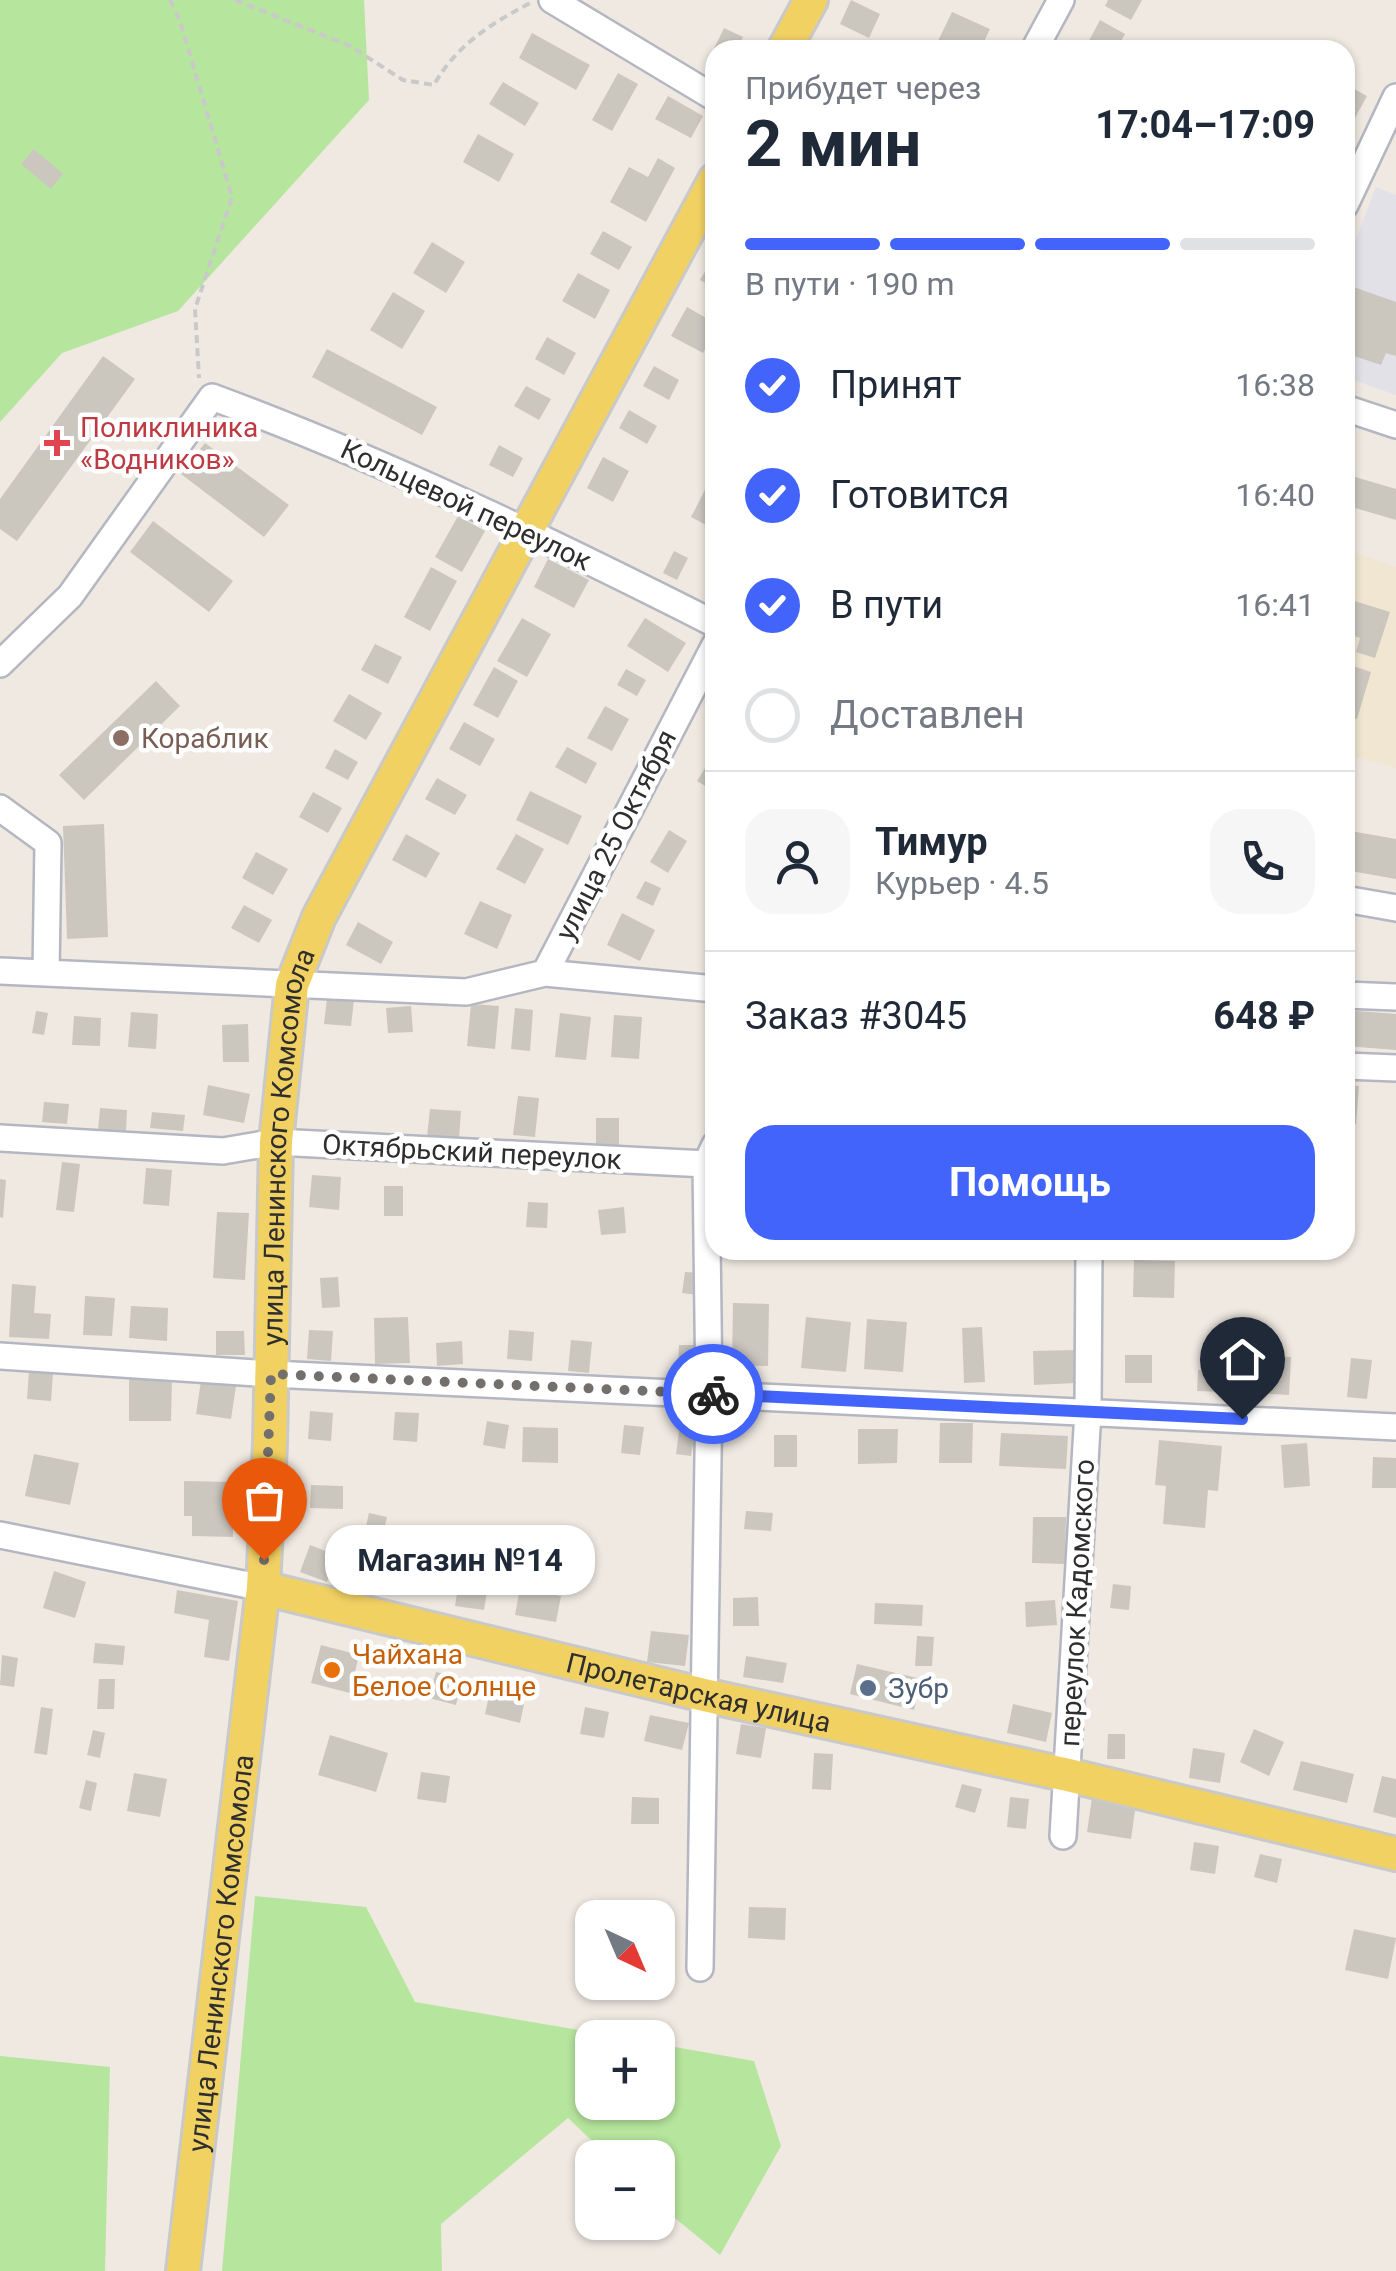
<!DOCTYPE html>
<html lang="ru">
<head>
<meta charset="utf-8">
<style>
  body { margin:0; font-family:Roboto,sans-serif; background:#f6f6f7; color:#1f2937; height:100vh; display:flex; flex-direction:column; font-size:38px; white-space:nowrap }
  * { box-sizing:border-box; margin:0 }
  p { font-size:32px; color:#747a83 }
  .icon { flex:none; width:55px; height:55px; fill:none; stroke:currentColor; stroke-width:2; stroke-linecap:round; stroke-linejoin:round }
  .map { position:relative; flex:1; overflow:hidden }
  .side { position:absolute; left:705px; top:40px; width:650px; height:1220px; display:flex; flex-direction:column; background:#fff; border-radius:30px; box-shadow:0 2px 8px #0004 }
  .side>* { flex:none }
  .needle { width:65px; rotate:136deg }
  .controls { position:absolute; left:575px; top:1900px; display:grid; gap:20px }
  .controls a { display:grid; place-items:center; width:100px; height:100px; border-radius:20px; background:#fff; box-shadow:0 2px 8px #0004; font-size:50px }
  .pin { position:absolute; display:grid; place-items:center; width:85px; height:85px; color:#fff; margin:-102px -42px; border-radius:50% 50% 50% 0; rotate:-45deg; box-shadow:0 0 10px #0007 }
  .pin .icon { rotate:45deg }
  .courier { position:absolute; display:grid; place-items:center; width:100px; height:100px; margin:-50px; border:8px solid #4264fb; border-radius:50%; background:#fff; color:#222; box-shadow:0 2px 12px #0007 }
  .bubble { position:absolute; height:70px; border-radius:30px; background:#fff; box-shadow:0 2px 8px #0004; font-size:32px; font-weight:700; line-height:70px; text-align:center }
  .overview em { font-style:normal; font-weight:700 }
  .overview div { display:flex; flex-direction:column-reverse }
  .overview { display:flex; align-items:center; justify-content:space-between; height:170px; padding:0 40px }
  h1 { font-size:65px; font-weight:700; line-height:75px }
  .bar { display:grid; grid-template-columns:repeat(4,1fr); gap:15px 10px; align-content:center; height:120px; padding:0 40px }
  .bar i { height:12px; border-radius:8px; background:#e0e1e3 }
  .bar .current { background:#4264fb }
  .bar p { grid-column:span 4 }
  .line { display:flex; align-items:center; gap:25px; padding:0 40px; border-top:2px solid #e0e1e3 }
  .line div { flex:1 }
  .round { display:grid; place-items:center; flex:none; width:105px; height:105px; border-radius:30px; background:#f6f6f7 }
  ol { padding:0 40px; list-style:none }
  li { display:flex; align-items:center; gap:30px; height:110px }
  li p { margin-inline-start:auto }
  li .icon { padding:10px; border-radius:50%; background:#4264fb; color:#fff; stroke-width:4 }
  li:last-child { color:#747a83 }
  li i { width:55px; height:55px; border:5px solid #e0e1e3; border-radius:50% }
  .action { display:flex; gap:20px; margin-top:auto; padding:20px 40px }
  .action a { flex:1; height:115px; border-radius:30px; background:#4264fb; color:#fff; font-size:40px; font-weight:700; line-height:115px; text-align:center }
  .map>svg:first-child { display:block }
  .industrial { fill:#e3e1e8 }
  .education { fill:#f0e6d1 }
  .green { fill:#b6e59e }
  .building { fill:#cbc7bf }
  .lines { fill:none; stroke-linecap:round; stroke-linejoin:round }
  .minor-casing { stroke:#b4b7c1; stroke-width:30 }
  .major-casing { stroke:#c9c9c9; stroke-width:38 }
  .path { stroke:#c9c9c9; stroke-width:4; stroke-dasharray:8 5; stroke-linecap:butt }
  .minor { stroke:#fff; stroke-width:25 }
  .major { stroke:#f2d163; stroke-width:32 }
  .done { stroke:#726f6d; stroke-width:10; stroke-dasharray:0 18 }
  .route { stroke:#4264fb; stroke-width:12 }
  .health-dot { fill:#e0444e; stroke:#fff; stroke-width:4 }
  .education-dot { fill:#8d6e63; stroke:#fff; stroke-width:4 }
  .food-dot { fill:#e8710a; stroke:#fff; stroke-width:4 }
  .service-dot { fill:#5c6f8a; stroke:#fff; stroke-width:4 }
  .labels { text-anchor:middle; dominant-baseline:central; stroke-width:9; stroke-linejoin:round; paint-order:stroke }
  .health-label { font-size:28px; fill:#be3a42; stroke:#fff; text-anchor:start }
  .street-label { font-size:28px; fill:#2e2e2e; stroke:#fff }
  .education-label { font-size:28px; fill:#785e54; stroke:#fff; text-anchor:start }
  .food-label { font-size:28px; fill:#c56008; stroke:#fff; text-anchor:start }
  .service-label { font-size:28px; fill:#4e5e75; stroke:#fff; text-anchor:start }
</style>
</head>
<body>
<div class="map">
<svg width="1396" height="2271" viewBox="0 0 1396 2271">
  <rect width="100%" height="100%" fill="#efe9e1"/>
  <path class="industrial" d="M1376,187L1396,195V395L1345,377V268Z"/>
  <path class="education" d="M1345,549L1396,567V768L1345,754Z"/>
  <path class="green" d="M0,0H364L369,100L178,311L62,353L0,422Z
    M255,1896L366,1907L415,2002L620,2037L592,2038V2102H658V2044L754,2061L781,2146L720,2255L658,2204V2158L609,2157L568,2118L441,2224L442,2271H222Z
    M0,2056L110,2067L105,2271H0Z"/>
  <path class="building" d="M851,0L880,14L869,38L840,24Z
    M1108,0H1142L1131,20L1105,6Z
    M952,12L990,29L980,50H958L938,41Z
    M1100,20L1125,34L1116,50H1084Z
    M724,28L743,37L737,50H715V62L709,59Z
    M532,33L590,65L576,90L519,58Z
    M618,73L638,84L612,131L592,120Z
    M503,82L539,103L525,126L489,104Z
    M1345,84L1367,96L1349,129L1345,127Z
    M668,96L703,116L691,138L655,119Z
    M478,134L514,154L499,182L463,162Z
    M34,149L63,174L51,189L21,164Z
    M658,158L675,168L646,222L610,202L629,167L648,177Z
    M603,231L632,247L619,270L590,254Z
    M432,242L465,262L446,293L413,273Z
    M712,260L715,262V288L700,280Z
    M578,273L610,290L595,319L562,301Z
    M1345,284L1396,302V356L1386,353L1381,365L1345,353Z
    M393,292L425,311L402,349L370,330Z
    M687,307L715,323V331L703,353L671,336Z
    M547,337L576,353L564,375L535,359Z
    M327,349L437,407L422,435L312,377Z
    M103,356L135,379L17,541L0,529V499Z
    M654,366L679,380L669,400L643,386Z
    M526,386L551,399L539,420L514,406Z
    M629,410L657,426L647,444L619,428Z
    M205,443L289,505L264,537L181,474Z
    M499,445L523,458L513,477L489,465Z
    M603,457L629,471L613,502L587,488Z
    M1345,474L1396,489V520L1345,505Z
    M708,484L715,487V530L691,517Z
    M458,516L485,531L462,572L435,557Z
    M153,521L233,581L209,612L130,552Z
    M674,551L688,558L677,580L663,573Z
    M548,559L589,580L574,608L534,587Z
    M431,567L457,581L430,631L404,617Z
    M1345,598L1390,612L1375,658L1356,652L1360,638L1345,633Z
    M522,618L551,634L527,677L497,661Z
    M645,618L686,643L668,672L627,646Z
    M375,644L402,657L388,684L361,670Z
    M1353,666L1371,672L1357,719L1345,716V684Z
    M494,667L518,681L498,718L473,705Z
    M626,669L646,680L637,696L617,685Z
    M156,681L180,706L84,800L59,775Z
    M349,694L382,713L366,740L333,721Z
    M605,706L629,719L612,751L587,738Z
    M464,722L495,739L480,766L449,749Z
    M567,747L597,763L586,784L555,767Z
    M335,749L358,762L348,780L325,768Z
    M713,755L715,757V792L697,781Z
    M437,778L467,795L455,815L425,799Z
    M530,791L582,816L568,845L516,820Z
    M313,792L342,808L328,833L299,817Z
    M104,824L108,937L67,939L63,826Z
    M669,830L687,841L668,873L650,862Z
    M1345,830L1396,839V879L1345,870Z
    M406,834L440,853L426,878L392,860Z
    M516,834L544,849L525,884L496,869Z
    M256,852L288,869L273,895L242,878Z
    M645,881L661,888L653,906L636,898Z
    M480,901L512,915L497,949L464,934Z
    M244,905L272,920L259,943L231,928Z
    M622,913L655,930L640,961L607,945Z
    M358,922L393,942L381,964L346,945Z
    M327,998L354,1000L351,1026L324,1024Z
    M471,1004L499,1006L495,1049L467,1046Z
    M411,1006L413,1032L388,1033L386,1008Z
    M515,1008L533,1010L530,1051L511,1049Z
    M1345,1010L1396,1014V1050L1345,1046Z
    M36,1011L48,1013L44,1035L32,1033Z
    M131,1012L158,1014L156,1049L128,1047Z
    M560,1013L591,1017L586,1060L555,1057Z
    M614,1015L642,1017L639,1059L611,1057Z
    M74,1016L101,1018L100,1046L72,1045Z
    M248,1024L249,1062H223L222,1025Z
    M208,1085L250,1094L244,1123L203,1115Z
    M1345,1085L1359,1086L1356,1124L1345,1123Z
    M518,1096L539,1098L535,1137L513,1135Z
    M44,1102L69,1104L67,1124L42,1122Z
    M100,1108L127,1110L126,1132L98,1130Z
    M430,1109L461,1111L459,1139L427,1137Z
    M152,1112L185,1115L183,1131L150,1128Z
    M596,1118H619V1146H596Z
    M62,1162L80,1164L74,1212L56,1210Z
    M146,1168L172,1170L169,1206L143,1204Z
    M312,1175L341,1177L339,1210L309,1207Z
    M0,1179L6,1180L3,1218L0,1217Z
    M384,1186H403V1216H384Z
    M528,1202L548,1203L547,1228L526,1227Z
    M624,1207L626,1233L601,1235L598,1210Z
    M217,1212L249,1213L245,1280L213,1278Z
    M1134,1260L1175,1261L1174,1298L1133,1297Z
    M685,1272L700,1273L698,1295L682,1293Z
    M338,1277L340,1307L322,1308L320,1278Z
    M12,1284L36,1286L34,1313L51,1314L49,1339L9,1337Z
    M85,1296L115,1298L112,1336L83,1335Z
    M733,1303L769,1304L768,1366L732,1365Z
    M131,1306L168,1308L167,1341L129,1338Z
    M408,1317L410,1363L375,1364L374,1318Z
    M806,1317L851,1322L846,1372L801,1368Z
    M867,1319L907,1322L903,1372L864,1369Z
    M982,1327L985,1382L964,1383L962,1328Z
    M309,1330L333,1331L331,1361L307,1359Z
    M509,1330L534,1332L532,1361L507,1359Z
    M216,1331H244L245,1355H216Z
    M571,1340L592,1342L589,1373L568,1371Z
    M462,1341L463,1364L437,1366L436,1343Z
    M679,1345H696L695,1370L678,1369Z
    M1074,1350L1076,1383L1034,1385L1033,1351Z
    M1125,1355H1152V1383H1125Z
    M1257,1356L1291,1357L1289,1395L1255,1393Z
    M1351,1358L1372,1360L1367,1399L1347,1397Z
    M1198,1370H1225V1392L1197,1391Z
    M29,1371L53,1373L51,1401L27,1399Z
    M129,1377H172L171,1421H129Z
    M201,1381L236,1386L231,1419L196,1414Z
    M310,1411L333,1413L331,1441L308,1439Z
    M395,1412L419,1413L417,1442L393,1440Z
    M487,1421L509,1425L505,1449L483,1445Z
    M940,1423H973L972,1463H939Z
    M680,1424L696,1426L691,1456L676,1454Z
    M624,1425L644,1427L640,1455L621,1453Z
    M523,1427L558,1428V1463L522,1462Z
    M858,1429H898L897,1463L858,1464Z
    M1001,1433L1068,1436L1066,1469L999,1466Z
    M774,1435H797V1467H774Z
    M1159,1440L1222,1446L1218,1491L1208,1490L1205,1528L1163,1524L1166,1486L1155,1485Z
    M1307,1443L1310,1486L1284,1488L1281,1445Z
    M34,1454L79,1463L70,1505L25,1496Z
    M1373,1457L1396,1458V1488H1372Z
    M184,1481L233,1482V1537L192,1536V1516H184Z
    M311,1485L343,1486V1509L310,1508Z
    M746,1511L773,1513L771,1531L744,1529Z
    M369,1513L387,1517L370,1588L353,1584Z
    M1033,1517H1066L1065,1564L1032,1563Z
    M310,1545L336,1555L327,1582L300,1572Z
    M54,1571L86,1582L75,1618L43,1608Z
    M459,1580L488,1584L484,1610L455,1606Z
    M1113,1584L1131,1586L1129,1610L1110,1608Z
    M520,1588L561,1596L556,1622L515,1615Z
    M177,1590L238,1601L229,1661L204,1657L209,1620L174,1613Z
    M758,1597L759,1626H733V1598Z
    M1055,1600L1057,1625L1026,1627L1025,1602Z
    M875,1603L923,1605L922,1626L874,1624Z
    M651,1631L689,1635L685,1666L647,1662Z
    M917,1636L934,1637L932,1666H915Z
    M95,1643L125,1646L123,1665L93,1663Z
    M321,1645L359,1655L350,1693L311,1683Z
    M2,1655L18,1658L14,1687L0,1685Z
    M746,1656L787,1663L783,1683L743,1677Z
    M857,1664L922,1679L914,1710L850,1694Z
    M436,1672L463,1678L456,1705L429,1698Z
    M99,1679H115L114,1709H97Z
    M491,1687L526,1695L520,1723L485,1714Z
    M1013,1704L1052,1713L1046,1742L1007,1733Z
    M41,1707L53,1709L47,1755L34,1753Z
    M585,1707L609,1712L604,1738L580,1734Z
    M650,1715L689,1723L682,1750L644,1741Z
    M741,1724L766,1728L761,1758L736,1754Z
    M1254,1729L1284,1742L1269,1776L1240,1762Z
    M93,1730L105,1733L100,1758L87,1755Z
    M1108,1734H1125V1759H1107Z
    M330,1735L388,1753L376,1792L318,1775Z
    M1193,1748L1225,1753L1220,1783L1189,1778Z
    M814,1753L833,1754L831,1790L812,1789Z
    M1301,1761L1354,1774L1347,1803L1293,1790Z
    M421,1772L450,1776L446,1803L417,1799Z
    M134,1773L167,1779L160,1817L127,1811Z
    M1382,1776L1396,1779V1818L1373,1812Z
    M86,1780L97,1783L91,1811L79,1808Z
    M962,1784L982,1789L975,1813L955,1807Z
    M632,1797L659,1798V1824H631Z
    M1010,1797L1029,1799L1026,1829L1007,1827Z
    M1092,1798L1136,1804L1131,1839L1087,1832Z
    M1194,1842L1219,1846L1215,1874L1190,1870Z
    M1260,1854L1282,1859L1277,1883L1254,1877Z
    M749,1907L786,1908L785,1940L748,1938Z
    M1354,1929L1396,1938L1388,1979L1345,1970Z"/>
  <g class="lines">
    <g class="minor-casing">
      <path id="minor" d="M552,0L715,98
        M1034,50L1061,0
        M1345,205L1396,97
        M1345,408L1396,425
        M0,664L70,596L212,397C385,461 551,541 715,624
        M0,808L48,843L46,973
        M1345,899L1396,908
        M0,971L466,992L545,973L715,989
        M545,973L715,645
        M1345,995L1396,997
        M1345,1066L1396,1068
        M0,1138L223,1151L276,1142L706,1164
        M0,1356L271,1374L1396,1427
        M0,1535L263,1588
        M1063,1836L1088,1411L1089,1250
        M700,1968L709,1394L706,1164L715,1145"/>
    </g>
    <g class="major-casing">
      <g id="major">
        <path d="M784,50L811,0"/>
        <path id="s1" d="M263,1588L704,1695L1068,1775L1396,1854"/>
        <path id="s2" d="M183,2271L263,1588L270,1443L276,1142L292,985L319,917L715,180"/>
      </g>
    </g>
    <path class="path" d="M170,0L180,21L232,197L195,309L199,378
      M235,0L350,46L403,80L434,85C456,45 492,23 532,2"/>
    <use href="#minor" class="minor"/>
    <use href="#major" class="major"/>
  </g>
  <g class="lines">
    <path class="done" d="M264,1560L271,1374L713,1394"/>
    <path class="route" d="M713,1394L1242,1419"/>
  </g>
  <path class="health-dot" d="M52 428h10v10h10v10h-10v10h-10v-10h-10v-10h10z"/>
  <circle class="education-dot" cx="121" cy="738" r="10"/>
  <circle class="food-dot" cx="332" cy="1670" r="10"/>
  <circle class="service-dot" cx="868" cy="1688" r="10"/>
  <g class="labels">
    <g class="health-label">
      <text x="80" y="427">Поликлиника<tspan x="80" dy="32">«Водников»</tspan></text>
    </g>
    <g class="street-label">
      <text transform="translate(466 505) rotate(25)">Кольцевой переулок</text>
      <text transform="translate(616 835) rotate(-63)">улица 25 Октября</text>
      <text stroke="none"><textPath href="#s2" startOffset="1130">улица Ленинского Комсомола</textPath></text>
      <text transform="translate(472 1152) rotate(3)">Октябрьский переулок</text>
      <text transform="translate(1077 1603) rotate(-87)">переулок Кадомского</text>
      <text stroke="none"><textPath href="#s1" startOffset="448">Пролетарская улица</textPath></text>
      <text stroke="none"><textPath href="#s2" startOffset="320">улица Ленинского Комсомола</textPath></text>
    </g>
    <g class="education-label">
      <text x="141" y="738">Кораблик</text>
    </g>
    <g class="food-label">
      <text x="352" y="1654">Чайхана<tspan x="352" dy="32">Белое Солнце</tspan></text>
    </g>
    <g class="service-label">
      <text x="888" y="1688">Зубр</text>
    </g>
  </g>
</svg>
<div class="controls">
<a><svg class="needle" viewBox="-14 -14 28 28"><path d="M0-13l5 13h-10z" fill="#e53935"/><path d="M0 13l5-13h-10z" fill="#747a83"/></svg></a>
<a>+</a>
<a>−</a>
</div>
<div class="pin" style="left:264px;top:1560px;background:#ea580c"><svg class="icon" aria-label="bag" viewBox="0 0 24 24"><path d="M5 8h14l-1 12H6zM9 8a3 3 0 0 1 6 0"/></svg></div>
<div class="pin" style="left:1242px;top:1419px;background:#1f2937"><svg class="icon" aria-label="home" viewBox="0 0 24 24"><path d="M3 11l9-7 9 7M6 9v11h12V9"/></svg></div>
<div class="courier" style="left:713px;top:1394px"><svg class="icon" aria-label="bike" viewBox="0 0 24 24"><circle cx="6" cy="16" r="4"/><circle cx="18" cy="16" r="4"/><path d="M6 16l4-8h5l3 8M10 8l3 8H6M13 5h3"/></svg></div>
<div class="bubble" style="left:325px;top:1525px;width:270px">Магазин №14</div>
<section class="side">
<div class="overview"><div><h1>2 мин</h1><p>Прибудет через</p></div><em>17:04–17:09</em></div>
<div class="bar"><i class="current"></i><i class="current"></i><i class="current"></i><i></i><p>В пути · 190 m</p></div>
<ol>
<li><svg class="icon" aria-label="check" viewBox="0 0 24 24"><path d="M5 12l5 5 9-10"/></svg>Принят<p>16:38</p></li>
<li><svg class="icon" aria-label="check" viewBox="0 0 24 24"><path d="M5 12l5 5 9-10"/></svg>Готовится<p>16:40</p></li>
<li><svg class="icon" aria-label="check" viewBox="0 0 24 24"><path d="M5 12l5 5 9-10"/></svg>В пути<p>16:41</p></li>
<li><i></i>Доставлен</li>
</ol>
<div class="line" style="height:180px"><a class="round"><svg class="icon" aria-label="person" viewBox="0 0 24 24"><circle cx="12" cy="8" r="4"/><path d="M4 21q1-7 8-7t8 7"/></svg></a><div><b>Тимур</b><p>Курьер · 4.5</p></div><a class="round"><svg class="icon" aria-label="phone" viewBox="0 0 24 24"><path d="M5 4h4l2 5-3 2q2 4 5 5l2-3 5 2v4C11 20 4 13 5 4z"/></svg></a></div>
<div class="line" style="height:130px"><div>Заказ #3045</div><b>648 ₽</b></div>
<div class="action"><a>Помощь</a></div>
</section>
</div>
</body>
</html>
